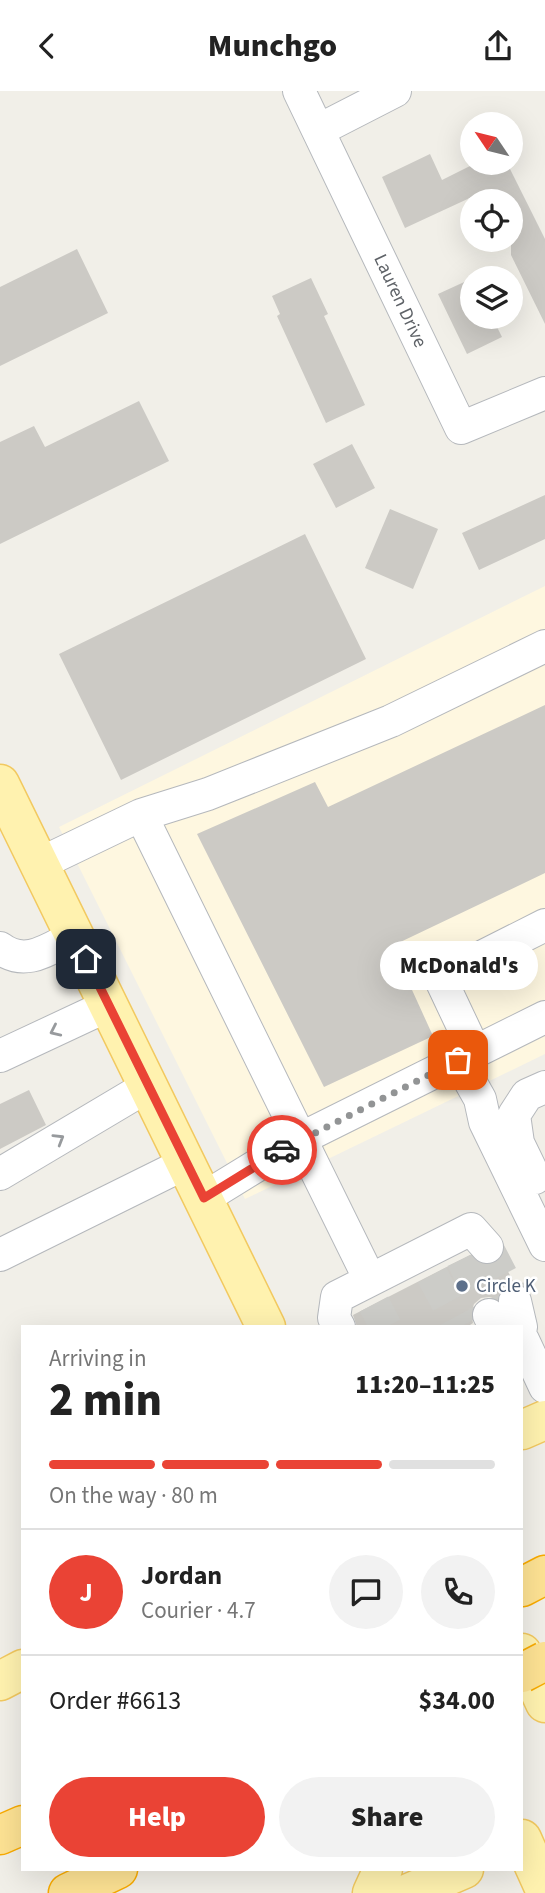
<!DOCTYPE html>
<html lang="en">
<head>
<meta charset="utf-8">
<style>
  body { margin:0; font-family:"Source Sans 3",sans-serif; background:#f2f2f2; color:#222; height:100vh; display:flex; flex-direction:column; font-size:26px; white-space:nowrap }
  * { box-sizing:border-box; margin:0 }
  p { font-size:23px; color:#767676 }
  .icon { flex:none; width:38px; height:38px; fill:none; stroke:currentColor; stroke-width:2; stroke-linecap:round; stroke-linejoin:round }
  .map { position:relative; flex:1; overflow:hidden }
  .panel { position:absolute; left:21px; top:1234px; width:502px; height:546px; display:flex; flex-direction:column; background:#fff; border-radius:0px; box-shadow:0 7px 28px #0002 }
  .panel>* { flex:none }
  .needle { width:46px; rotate:305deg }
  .buttons { position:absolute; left:460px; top:21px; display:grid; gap:14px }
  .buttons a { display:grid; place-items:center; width:63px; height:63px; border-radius:50%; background:#fff; box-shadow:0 7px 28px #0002; font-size:35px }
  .pin { position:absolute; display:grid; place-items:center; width:60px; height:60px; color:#fff; margin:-30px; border-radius:14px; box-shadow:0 4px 10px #0006 }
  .courier { position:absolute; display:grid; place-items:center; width:70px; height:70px; margin:-35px; border:5px solid #ea4335; border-radius:50%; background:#fff; color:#222; box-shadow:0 2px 9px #0007 }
  .bubble { position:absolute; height:49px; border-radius:24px; background:#fff; box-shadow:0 7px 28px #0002; font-size:23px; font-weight:800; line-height:49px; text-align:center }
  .head em { font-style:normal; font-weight:800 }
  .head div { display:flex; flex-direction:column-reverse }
  .head { display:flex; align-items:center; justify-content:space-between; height:119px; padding:0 28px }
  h1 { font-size:46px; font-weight:800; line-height:52px }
  .bar { display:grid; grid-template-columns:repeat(4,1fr); gap:10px 7px; align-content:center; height:84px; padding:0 28px }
  .bar i { height:9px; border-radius:5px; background:#e0e0e0 }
  .bar .active { background:#ea4335 }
  .bar p { grid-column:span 4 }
  .line { display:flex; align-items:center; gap:18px; padding:0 28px; border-top:2px solid #e0e0e0 }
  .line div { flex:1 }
  .round { display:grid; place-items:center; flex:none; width:74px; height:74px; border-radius:37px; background:#f2f2f2 }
  .button { display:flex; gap:14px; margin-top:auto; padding:14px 28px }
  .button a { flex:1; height:80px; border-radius:42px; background:#ea4335; color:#fff; font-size:28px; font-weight:800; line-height:80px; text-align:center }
  .button a+a { background:#f2f2f2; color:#222 }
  header { display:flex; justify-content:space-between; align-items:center; height:91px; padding:0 28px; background:#fff; font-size:32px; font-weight:800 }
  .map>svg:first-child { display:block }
  .commercial { fill:#fef7e0 }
  .building { fill:#cccac5 }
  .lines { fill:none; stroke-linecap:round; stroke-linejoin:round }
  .minor-tunnel { stroke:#ccccc8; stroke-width:32; stroke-dasharray:32 16; stroke-linecap:butt }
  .minor-casing { stroke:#b5b8bc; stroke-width:34 }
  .major-casing { stroke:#f2c960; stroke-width:41 }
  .highway-casing { stroke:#f9ab00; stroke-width:41 }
  .minor { stroke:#fff; stroke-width:32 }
  .major { stroke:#fff2af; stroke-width:38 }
  .highway { stroke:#fde293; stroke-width:38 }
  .highway-bridge-casing { stroke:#f9ab00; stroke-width:41; stroke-linecap:butt }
  .highway-bridge { stroke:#fde293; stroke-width:38 }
  .oneway { stroke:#979a9d }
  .done { stroke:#929495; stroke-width:7; stroke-dasharray:0 12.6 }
  .route { stroke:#ea4335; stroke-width:9 }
  .service-dot { fill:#5c6f8a; stroke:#fff; stroke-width:2.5 }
  .labels { text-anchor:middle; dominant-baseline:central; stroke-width:5; stroke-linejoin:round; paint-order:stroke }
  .street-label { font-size:19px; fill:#5f6368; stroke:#fff }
  .service-label { font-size:19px; fill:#4e5e75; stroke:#fff; text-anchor:start }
</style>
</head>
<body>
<header><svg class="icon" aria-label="back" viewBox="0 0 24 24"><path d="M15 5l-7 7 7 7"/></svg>Munchgo<svg class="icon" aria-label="share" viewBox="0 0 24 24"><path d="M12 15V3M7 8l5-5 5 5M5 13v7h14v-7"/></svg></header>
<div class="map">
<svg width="545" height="1802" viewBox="0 0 545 1802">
  <rect width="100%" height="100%" fill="#f1efe8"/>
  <path class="commercial" d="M545,495V963L245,1108L59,736Z"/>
  <path class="building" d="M430,63L442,89L476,72H507L545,148V233L511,164V110H492L487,99L405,137L382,86Z
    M77,158L108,222L0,275V196Z
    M311,187L328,223L324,225L365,314L326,332L277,225L280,223L272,205Z
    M473,187L472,226H492L502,246L467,263L438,203Z
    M139,310L169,370L0,453V351L34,335L45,356Z
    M352,353L375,397L336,417L313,373Z
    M545,404V448L479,479L462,442Z
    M390,418L438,438L413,498L365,477Z
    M305,443L366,568L121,689L59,563Z
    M545,614V782L392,855L433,945L324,996L197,743L315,691L328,716Z
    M29,999L46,1034L0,1058V1013Z
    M470,1164L482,1174H491L501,1167L514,1192L503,1196L497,1208L489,1206L481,1207L474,1213L471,1222L473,1232L467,1236H357L353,1224Z"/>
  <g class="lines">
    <path class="minor-tunnel" d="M487,1156L515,1210
      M462,1168L489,1224
      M432,1184L460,1236
      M374,1213L386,1236"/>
    <g class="minor-casing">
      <path id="minor" d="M299,0L461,337L545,302
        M319,39L395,0
        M141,724L370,1189
        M39,773L141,724L208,703L391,630L545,555
        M0,857C26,877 50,857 75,845
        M475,961L440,887L545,834
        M0,965L109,914
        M458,969L480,1008L485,1031L545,1154
        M0,1083L148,995
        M535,1087L518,1052L514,1024L527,1004L545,996
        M204,1107L300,1048L545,926
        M0,1164L186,1072
        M515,1210L521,1236
        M489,1224L495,1236
        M339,1236L334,1227L337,1206L471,1138L487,1156
        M522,1250L523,1249L545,1296"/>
    </g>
    <g class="major-casing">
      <path id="major" d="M0,693L266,1236
        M522,1339L545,1329
        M522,1562L545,1612
        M0,1590L23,1578
        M522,1748L545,1799
        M372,1802L383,1778
        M409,1802L464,1778"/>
    </g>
    <g class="highway-casing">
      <path id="highway" d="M522,1496L545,1484
        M0,1744L23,1734
        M68,1802L118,1778"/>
    </g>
    <use href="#minor" class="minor"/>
    <use href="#major" class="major"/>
    <use href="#highway" class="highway"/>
    <g class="highway-bridge-casing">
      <path id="highway-bridge" d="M522,1582L545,1570"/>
    </g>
    <use href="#highway-bridge" class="highway-bridge"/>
  </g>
  <defs><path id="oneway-chevron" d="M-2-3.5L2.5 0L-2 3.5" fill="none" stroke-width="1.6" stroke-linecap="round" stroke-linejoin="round" transform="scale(1.75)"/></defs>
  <g class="oneway">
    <use href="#oneway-chevron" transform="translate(55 940) rotate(155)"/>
    <use href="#oneway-chevron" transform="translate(59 1048) rotate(-31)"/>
  </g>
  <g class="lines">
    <path class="done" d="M282,1059L458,969"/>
    <path class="route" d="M86,868L204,1107L282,1059"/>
  </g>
  <circle class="service-dot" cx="462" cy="1195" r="7"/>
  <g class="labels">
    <g class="street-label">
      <text transform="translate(400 210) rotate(65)">Lauren Drive</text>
    </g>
    <g class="service-label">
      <text x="476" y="1195">Circle K</text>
    </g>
  </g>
</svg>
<div class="buttons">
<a><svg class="needle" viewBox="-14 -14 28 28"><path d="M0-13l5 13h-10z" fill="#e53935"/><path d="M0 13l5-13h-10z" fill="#767676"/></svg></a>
<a><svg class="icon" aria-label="locate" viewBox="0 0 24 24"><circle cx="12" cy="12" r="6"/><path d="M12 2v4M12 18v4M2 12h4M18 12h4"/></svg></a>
<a><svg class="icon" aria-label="layers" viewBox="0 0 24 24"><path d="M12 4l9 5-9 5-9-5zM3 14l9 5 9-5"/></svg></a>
</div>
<div class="pin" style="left:458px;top:969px;background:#ea580c"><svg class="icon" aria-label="bag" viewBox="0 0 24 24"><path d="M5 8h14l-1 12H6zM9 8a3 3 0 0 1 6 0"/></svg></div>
<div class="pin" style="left:86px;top:868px;background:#1f2937"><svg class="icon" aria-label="home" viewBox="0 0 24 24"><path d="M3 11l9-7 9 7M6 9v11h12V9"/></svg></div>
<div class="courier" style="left:282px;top:1059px"><svg class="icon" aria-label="car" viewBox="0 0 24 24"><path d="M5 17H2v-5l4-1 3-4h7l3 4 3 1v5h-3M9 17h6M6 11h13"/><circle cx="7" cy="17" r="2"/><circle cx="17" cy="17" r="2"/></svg></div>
<div class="bubble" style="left:380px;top:850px;width:158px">McDonald's</div>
<section class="panel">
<div class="head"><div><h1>2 min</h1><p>Arriving in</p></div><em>11:20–11:25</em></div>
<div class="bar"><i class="active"></i><i class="active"></i><i class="active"></i><i></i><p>On the way · 80 m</p></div>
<div class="line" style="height:126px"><b class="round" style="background:#ea4335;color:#fff">J</b><div><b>Jordan</b><p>Courier · 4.7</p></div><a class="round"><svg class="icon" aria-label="chat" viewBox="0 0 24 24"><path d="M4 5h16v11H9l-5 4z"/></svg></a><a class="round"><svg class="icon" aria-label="phone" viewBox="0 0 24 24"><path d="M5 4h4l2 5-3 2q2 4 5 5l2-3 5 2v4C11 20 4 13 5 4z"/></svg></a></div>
<div class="line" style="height:91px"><div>Order #6613</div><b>$34.00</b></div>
<div class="button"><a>Help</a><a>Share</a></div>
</section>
</div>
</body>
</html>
